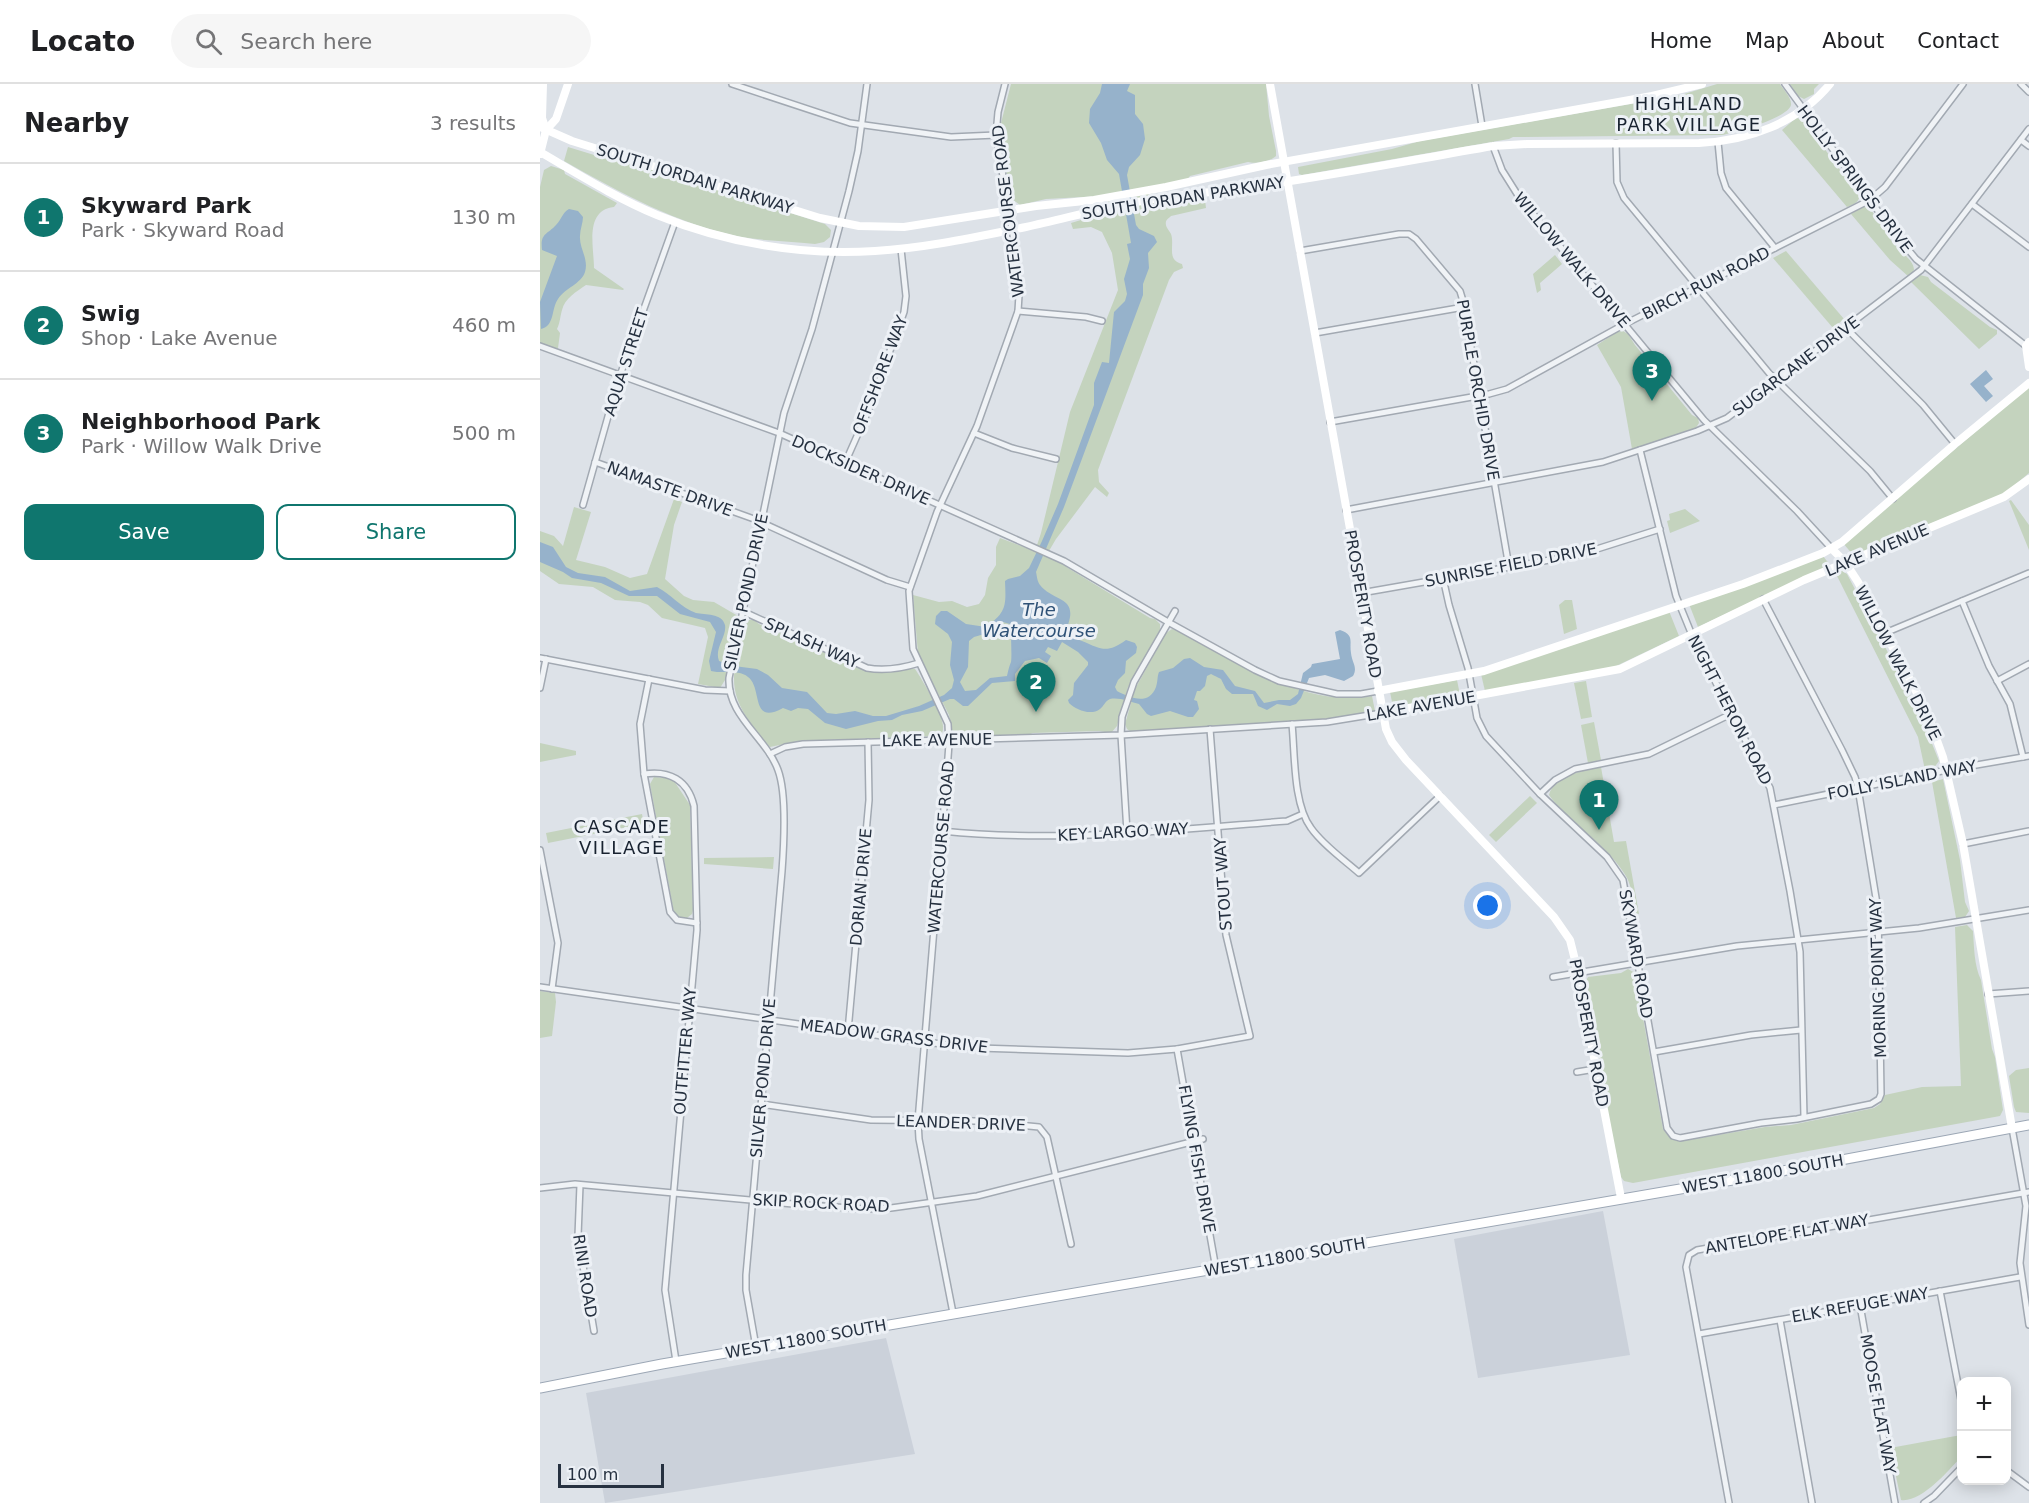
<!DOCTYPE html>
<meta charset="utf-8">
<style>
:root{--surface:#fff;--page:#f6f6f6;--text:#202124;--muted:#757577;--line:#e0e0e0;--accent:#0f766e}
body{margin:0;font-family:"DejaVu Sans",sans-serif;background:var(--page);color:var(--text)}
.controls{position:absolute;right:18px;bottom:18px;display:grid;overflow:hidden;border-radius:12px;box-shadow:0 3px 15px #0003}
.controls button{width:54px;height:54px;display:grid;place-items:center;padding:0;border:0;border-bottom:2px solid var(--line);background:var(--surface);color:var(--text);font:30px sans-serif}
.scale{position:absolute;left:18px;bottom:15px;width:106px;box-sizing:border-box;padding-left:6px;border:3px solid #263140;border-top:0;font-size:16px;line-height:21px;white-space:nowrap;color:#263140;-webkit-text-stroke:4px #edf1f6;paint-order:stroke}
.you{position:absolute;left:948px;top:822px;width:21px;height:21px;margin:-15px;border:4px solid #fff;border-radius:50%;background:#1a73e8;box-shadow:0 0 0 9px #1a73e833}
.badge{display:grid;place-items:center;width:39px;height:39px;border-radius:50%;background:var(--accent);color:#fff;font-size:20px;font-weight:700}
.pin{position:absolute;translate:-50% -50px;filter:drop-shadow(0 2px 3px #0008)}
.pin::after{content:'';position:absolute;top:32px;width:21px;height:18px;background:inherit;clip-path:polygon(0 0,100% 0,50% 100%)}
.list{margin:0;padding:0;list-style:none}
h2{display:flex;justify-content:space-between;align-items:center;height:78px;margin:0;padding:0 24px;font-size:26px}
h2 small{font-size:20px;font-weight:400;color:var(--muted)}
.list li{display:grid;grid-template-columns:39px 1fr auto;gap:18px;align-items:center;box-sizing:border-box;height:108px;padding:0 24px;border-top:2px solid var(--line)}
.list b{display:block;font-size:22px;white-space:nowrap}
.list p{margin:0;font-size:20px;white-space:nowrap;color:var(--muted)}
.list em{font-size:20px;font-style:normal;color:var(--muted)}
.actions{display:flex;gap:12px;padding:18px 24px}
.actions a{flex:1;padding:14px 0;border:2px solid var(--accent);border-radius:12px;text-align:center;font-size:21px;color:var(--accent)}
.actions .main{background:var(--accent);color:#fff}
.icon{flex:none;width:33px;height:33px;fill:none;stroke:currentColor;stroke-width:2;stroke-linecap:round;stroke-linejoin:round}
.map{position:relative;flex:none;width:1489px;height:1419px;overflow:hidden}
header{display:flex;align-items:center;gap:36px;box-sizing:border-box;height:84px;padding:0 30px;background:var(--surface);border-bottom:2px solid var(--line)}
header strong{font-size:28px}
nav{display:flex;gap:33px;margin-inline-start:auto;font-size:21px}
.search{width:420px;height:54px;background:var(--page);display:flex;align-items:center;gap:15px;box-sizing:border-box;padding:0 21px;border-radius:33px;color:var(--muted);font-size:22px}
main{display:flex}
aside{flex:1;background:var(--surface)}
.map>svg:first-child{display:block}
</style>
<header>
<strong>Locato</strong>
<div class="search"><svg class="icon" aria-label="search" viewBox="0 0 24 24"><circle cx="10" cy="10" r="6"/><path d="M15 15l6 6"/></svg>Search here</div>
<nav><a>Home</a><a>Map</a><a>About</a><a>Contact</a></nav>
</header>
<main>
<aside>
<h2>Nearby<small>3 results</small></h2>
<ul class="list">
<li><span class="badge">1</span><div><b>Skyward Park</b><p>Park · Skyward Road</p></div><em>130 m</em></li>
<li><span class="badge">2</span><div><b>Swig</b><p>Shop · Lake Avenue</p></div><em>460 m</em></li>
<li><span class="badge">3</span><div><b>Neighborhood Park</b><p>Park · Willow Walk Drive</p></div><em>500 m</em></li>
</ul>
<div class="actions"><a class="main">Save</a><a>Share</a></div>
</aside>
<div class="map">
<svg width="1489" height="1419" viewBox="0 0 1489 1419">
<rect width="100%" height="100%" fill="#dde2e8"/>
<!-- built -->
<g fill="#cbd1da">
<path d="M1063 1127 1090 1271 938 1294 914 1155Z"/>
<path d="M346 1254 375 1370 65 1419 46 1309Z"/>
</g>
<!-- green -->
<g fill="#c4d3be">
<path d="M471 0H726L729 32 736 67V72C730 78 715 80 708 78L650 92 647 96 612 104 615 120 647 115 651 117 665 116 666 124 631 132C628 135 625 136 626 141 626 143 630 148 631 150 635 161 626 176 642 180L643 184 634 188 629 196 558 386 559 398 569 409 567 413 555 403 516 455 506 472 526 482 528 484 610 534 615 535 620 540V547L588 603 577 642 571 649 559 647 493 649 488 651 420 653 416 652 412 646 409 631 378 570 373 511 399 518 412 517 427 523 439 520 445 511 448 494 456 481V463L460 454 495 467 501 449 530 328 578 206 572 169 562 148 551 143 533 145 531 139 541 136 544 133 565 129 562 112 506 115 480 121 472 115 461 64 460 43Z"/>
<path d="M1177 0H1240C1243 5 1252 14 1251 21 1248 34 1194 49 1182 51L973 53 969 55 762 91 759 90 758 83 852 65 880 57 1141 11Z"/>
<path d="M1250 0H1279L1274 5V10L1264 15 1258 12Z"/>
<path d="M1256 34 1263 35 1266 37 1273 49 1314 105 1319 109C1321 118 1314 120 1307 123L1242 46Z"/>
<path d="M28 63 64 74 108 84 285 140 291 146 290 153 284 158 275 160C250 157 225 157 201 153 137 140 81 109 24 77Z"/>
<path d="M11 82 24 86 25 90 77 119 74 123C44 126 54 164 54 184L84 205 83 206 46 201C36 208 25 214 22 226 20 233 20 239 17 245L20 249 18 264 16 265 0 259V103L4 86Z"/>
<path d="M1327 122C1334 127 1347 152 1355 161 1361 169 1374 176 1374 186L1369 193 1350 176 1311 130 1322 123Z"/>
<path d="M1246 167 1304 235 1293 244 1233 174Z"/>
<path d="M1015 171 1022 180 1000 199 1001 206 997 209 993 190Z"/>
<path d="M1380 191 1388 193 1391 198 1450 243 1457 246V250L1439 265 1371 198Z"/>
<path d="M1083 247 1088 250 1095 261 1152 331 1158 334 1159 339 1155 345 1092 365 1081 303 1057 261 1077 248Z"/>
<path d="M1489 303V389L1464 410 1313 471 1303 459Z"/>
<path d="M134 415 142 418 134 441 125 495 144 512 153 516 174 518 198 532 185 596 180 604 158 600 168 553 165 544 122 534 108 521 100 518 75 516 53 503 19 500 0 487V447L14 452 23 462 34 423 51 428 36 476 65 483 90 494 107 490Z"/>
<path d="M1471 416 1489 441V466L1469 417Z"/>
<path d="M1145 425 1160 437 1130 449 1127 437 1130 436 1129 430Z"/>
<path d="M1283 472 1290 481 1158 543 1149 520Z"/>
<path d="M1299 485 1307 490 1380 630 1399 677 1393 685 1385 686 1378 653 1294 486Z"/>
<path d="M1025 516H1032L1037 545 1024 550 1019 521Z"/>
<path d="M1129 527 1139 552 1074 583 945 607 941 590Z"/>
<path d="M207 536H214L219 540 325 586 340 588 371 584 375 585C382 595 405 634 403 644 403 650 401 649 397 652L259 657 230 663C223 657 218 649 212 641 184 604 195 584 203 542Z"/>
<path d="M632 545C646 548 661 559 674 566 722 592 775 622 832 612L835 627 790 635 591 648 587 645 585 640 595 605 626 549Z"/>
<path d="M917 596 920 611 853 623 850 608Z"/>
<path d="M1046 597 1052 633 1041 635 1034 599Z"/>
<path d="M1054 638 1061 676 1048 679 1041 641Z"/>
<path d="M0 659 36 667V671L0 678Z"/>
<path d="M1061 683 1074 758 1086 757 1099 830 1095 829C1093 816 1092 800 1084 789 1065 759 1029 739 1009 711 1014 692 1044 686 1061 683Z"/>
<path d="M114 693 127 694 134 697 150 721 153 826 152 830 147 834H139L134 829 110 700Z"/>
<path d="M1403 695 1420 776 1425 818 1429 827 1425 833 1416 834 1392 698Z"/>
<path d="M990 712 997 719 956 758 949 751Z"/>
<path d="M102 730 104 740 8 759 6 749Z"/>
<path d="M234 773 233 785 164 780V774Z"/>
<path d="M1427 841 1433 847C1434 862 1434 882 1441 896L1452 965 1455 973 1463 1026 1460 1032 1093 1099 1084 1097 1081 1093 1069 1036 1049 912 1045 898 1048 893 1081 889 1088 885 1095 889 1123 1045 1131 1055 1142 1057 1225 1043 1251 1041 1334 1024 1340 1020 1345 1011 1382 1003 1421 1002 1415 843Z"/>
<path d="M0 907 15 909 16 918 12 952 0 954Z"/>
<path d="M1489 984V1029L1476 1028 1474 1023 1469 992 1476 986Z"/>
<path d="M1421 1351V1373C1409 1386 1381 1419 1361 1416L1350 1364Z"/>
</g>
<!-- water -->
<g fill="#96b2cb" fill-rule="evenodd">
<path d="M562 0H590L587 7 595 11V30L603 40 605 55 600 71 589 83 587 91 596 141 599 145 614 152 617 158 608 169 609 184 603 200V211L524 423 496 488C497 492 497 497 500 501 514 519 542 511 525 548 530 553 535 554 542 557 561 565 567 570 586 556L595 559 597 563 596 569 586 577 585 589 578 596 575 603 577 607C590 614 609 622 616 603 618 597 617 593 619 588L633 584 644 575 650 574 664 583 683 586 695 602 715 607 724 619 739 616H750L758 610 763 589 771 583 772 580 800 575 795 548 800 546C815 551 809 558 811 569 812 579 818 583 813 592L804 597 785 591 769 594 761 614 756 620 750 622 737 620 727 626 718 622 713 610H692L686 605 681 595 671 590 667 592 665 602 660 607H657L654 616 657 617 659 625 653 633H648L630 627 611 632 607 630 599 620C591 618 579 613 570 615 565 617 564 622 560 625 551 632 536 626 529 619L528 616 533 611 534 599 548 581V578L538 568 522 558 517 567 508 563 505 568 511 572 507 579 499 574 485 577 475 590V597L452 599 428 622H423L414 615H410L382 627 362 631 352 636 338 637 306 645 285 639 268 625 258 624 251 627 243 624C210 642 223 604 208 593 198 585 182 590 171 587L169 577 176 548 170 538 140 530 117 512H89L61 499 32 494 23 488 0 478V458L13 463 26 483 38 489 65 493 90 507 117 503C131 510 140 523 156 529 165 531 182 529 185 541 187 553 174 564 179 577L194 582 217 585 228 591 242 604 267 608 287 629 296 630 315 627 333 632H346L379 622 404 611 412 604 414 596 410 581 412 558 408 550 395 540 396 532 401 527H407L426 540 446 543C467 528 466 521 465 497L468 495 480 492 489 484 502 457 518 420 554 321V299L562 278 569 279 574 228 585 217 587 210 584 195 590 175 587 160 591 159 579 90 567 76 561 59 549 39 550 25 560 9ZM463 538 470 540C471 543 472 574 471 578 469 583 468 587 467 592L450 594 436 606 425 607 420 598 428 583 429 557 434 553 451 548Z"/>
<path d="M29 125 38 127 43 133C43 139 40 145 40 152 39 164 49 175 45 188 41 200 25 204 18 215 11 225 15 242 1 245L0 218 17 172 2 166C0 149 7 151 16 141 22 135 22 129 29 125Z"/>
<path d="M1446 286 1453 295 1444 302 1453 312 1446 318 1430 300Z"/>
</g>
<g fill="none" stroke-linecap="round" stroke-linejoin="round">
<defs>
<g id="street">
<path d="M192 0 310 39 411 53 456 51"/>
<path d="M935 0 942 42"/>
<path d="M1245 0 1352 146 1376 175 1486 262"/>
<path d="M1481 0 1489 8"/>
<path d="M1481 56 1489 62"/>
<path d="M1178 58 1181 89 1186 104 1235 164"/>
<path d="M1076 59 1077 98 1084 114 1229 289 1330 387 1353 415"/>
<path d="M953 62 962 86 979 113 1164 336 1257 427 1292 465"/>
<path d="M1432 120 1489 163"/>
<path d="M760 167 859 150H869L876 155 920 207 923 217 969 483"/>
<path d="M478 227 546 233 562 237"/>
<path d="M1306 244 1383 321 1415 360"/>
<path d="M775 249 924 223"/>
<path d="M0 262 239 349 524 477 628 538 715 586 739 597 797 610H821L838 607"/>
<path d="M790 338 949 310 967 305 1085 240 1330 116 1345 103 1423 0"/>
<path d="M434 349 472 364 516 375"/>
<path d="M1100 366 1136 512 1154 556 1230 704 1250 807 1260 868 1264 1033"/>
<path d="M55 378 214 435 347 496 370 503"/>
<path d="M305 379 329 325 364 228 366 212 361 165"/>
<path d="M43 421 78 297 135 138"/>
<path d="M806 426 1063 378 1157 347 1187 334 1381 186 1489 45"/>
<path d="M903 494 909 521 928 584 937 634 946 652 1000 710 1067 773 1083 796 1127 1044 1133 1052 1140 1054 1221 1039 1257 1035 1331 1020 1339 1015 1341 1010 1338 826 1318 704 1315 693 1302 666 1223 515"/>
<path d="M821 509 1038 471 1120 445"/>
<path d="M1422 517 1449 582 1470 620 1483 673"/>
<path d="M202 527 327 584C343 587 363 584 379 579"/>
<path d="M1345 549 1489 489"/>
<path d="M0 574 165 606 190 607"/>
<path d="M109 595 100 640 104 690 130 828 137 836 157 839"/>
<path d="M1457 597 1489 580"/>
<path d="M0 604 6 575"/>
<path d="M752 640C755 670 753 720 771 744 783 761 803 775 819 789L900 712"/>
<path d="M230 670 245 663 263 660 581 651 787 638 842 629"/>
<path d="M104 690C129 686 148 696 154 722L157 846 125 1206 136 1277"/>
<path d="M1000 710 1015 696 1035 685 1109 670 1193 629"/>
<path d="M1234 721 1407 686 1489 672"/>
<path d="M402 747C516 759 632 746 747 737L763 730"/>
<path d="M587 748 581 651 582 633 594 598 635 527"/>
<path d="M1423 760 1489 747"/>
<path d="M0 766 18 859 12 905"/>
<path d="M1013 893 1197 862 1379 844 1489 826"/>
<path d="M0 903 384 958 439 964 588 969 637 965 710 952 686 851 670 645"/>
<path d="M1448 910 1489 907"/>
<path d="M308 947 329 716 328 658"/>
<path d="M637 965 676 1185"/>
<path d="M1114 968 1211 951 1261 946"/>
<path d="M1037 988 1055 985"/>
<path d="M221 1020 331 1036 436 1037 499 1043 507 1053 531 1160"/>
<path d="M1472 1044 1486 1122 1480 1179 1489 1241"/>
<path d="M40 1101 38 1152 54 1247"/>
<path d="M0 1104 35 1100 253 1120 324 1125 351 1124 437 1112 663 1055"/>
<path d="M1400 1207 1422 1321"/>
<path d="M1320 1221 1355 1419"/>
<path d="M413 1229 379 1055 378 1037 406 700 409 660 408 640 373 565 369 507 397 428 437 342 478 227 479 211 474 157 456 51 458 28 465 0"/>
<path d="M1240 1236 1272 1419"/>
<path d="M1159 1250 1480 1193"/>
<path d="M216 1263 206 1206V1191L242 787C244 760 247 710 238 686 226 653 187 632 189 594L244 329 272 245 309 107 318 67 327 0"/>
<path d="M1466 1386 1489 1403"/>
<path d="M1189 1419 1146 1183 1149 1171 1157 1166 1489 1108"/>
<path d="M1384 1419 1394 1412 1422 1383"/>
</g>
<path id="primary" d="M0 1304 122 1280 1210 1093 1489 1041"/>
</defs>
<!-- street casing -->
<use href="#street" stroke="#a2a9b2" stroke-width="8"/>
<!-- primary casing -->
<use href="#primary" stroke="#9ca7b5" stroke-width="11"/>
<!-- street -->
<use href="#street" stroke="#f0f3f6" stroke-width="5"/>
<!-- secondary -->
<g stroke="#fff" stroke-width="8">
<path d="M3 0 2 34 6 46"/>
<path d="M730 0 846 645 852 658 866 676 1014 833 1030 856 1036 880 1081 1114"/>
<path d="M0 43 32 57 280 134 319 142 364 143 496 122 554 116 626 103 726 81 1112 12 1162 0"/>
<path d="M0 68C38 90 76 114 117 131 185 159 262 172 335 167 386 164 436 153 486 143 523 135 559 125 597 118 639 110 682 108 724 101 801 90 877 75 953 62L987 60 1159 59C1208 57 1258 39 1290 0"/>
<path d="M0 70 6 46 16 35 28 0"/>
<path d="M1489 258 1486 262 1489 283"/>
<path d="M1292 465 1305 478 1318 498 1386 626 1403 673 1423 760 1472 1044"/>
<path d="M838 607 944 587 1203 500 1283 469 1302 458 1415 360 1489 299"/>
<path d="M842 629 1080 585 1264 496 1464 413 1489 395"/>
</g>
<!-- primary -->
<use href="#primary" stroke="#fff" stroke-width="9"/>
</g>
<g text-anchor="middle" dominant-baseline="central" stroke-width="6" stroke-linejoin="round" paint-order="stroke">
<!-- street labels -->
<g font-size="16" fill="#263140" stroke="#edf1f6">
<text transform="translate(155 95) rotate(17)">SOUTH JORDAN PARKWAY</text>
<text transform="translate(1315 95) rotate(53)">HOLLY SPRINGS DRIVE</text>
<text transform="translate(643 114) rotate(-9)">SOUTH JORDAN PARKWAY</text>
<text transform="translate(468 127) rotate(-97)">WATERCOURSE ROAD</text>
<text transform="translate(1032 176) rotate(50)">WILLOW WALK DRIVE</text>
<text transform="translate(1166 199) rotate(-27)">BIRCH RUN ROAD</text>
<text transform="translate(86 278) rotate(-72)">AQUA STREET</text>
<text transform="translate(1256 282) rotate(-37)">SUGARCANE DRIVE</text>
<text transform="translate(340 291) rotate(-69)">OFFSHORE WAY</text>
<text transform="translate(938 306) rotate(80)">PURPLE ORCHID DRIVE</text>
<text transform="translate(321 386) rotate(24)">DOCKSIDER DRIVE</text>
<text transform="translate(130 405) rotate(20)">NAMASTE DRIVE</text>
<text transform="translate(1337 466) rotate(-23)">LAKE AVENUE</text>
<text transform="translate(971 481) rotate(-11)">SUNRISE FIELD DRIVE</text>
<text transform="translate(206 508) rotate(-78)">SILVER POND DRIVE</text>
<text transform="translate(823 520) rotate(80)">PROSPERITY ROAD</text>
<text transform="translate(272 559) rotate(24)">SPLASH WAY</text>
<text transform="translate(1358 579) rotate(63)">WILLOW WALK DRIVE</text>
<text transform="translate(881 622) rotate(-10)">LAKE AVENUE</text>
<text transform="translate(1190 626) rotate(63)">NIGHT HERON ROAD</text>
<text transform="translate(397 656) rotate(-1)">LAKE AVENUE</text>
<text transform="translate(1362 696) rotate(-11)">FOLLY ISLAND WAY</text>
<text transform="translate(583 748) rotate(-3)">KEY LARGO WAY</text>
<text transform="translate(401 763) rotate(-85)">WATERCOURSE ROAD</text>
<text transform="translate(683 800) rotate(-94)">STOUT WAY</text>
<text transform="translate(321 803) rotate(-85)">DORIAN DRIVE</text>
<text transform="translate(1096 870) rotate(80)">SKYWARD ROAD</text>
<text transform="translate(1338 894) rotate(-92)">MORING POINT WAY</text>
<text transform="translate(1049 949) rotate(79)">PROSPERITY ROAD</text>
<text transform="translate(354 952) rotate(7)">MEADOW GRASS DRIVE</text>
<text transform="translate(145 967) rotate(-85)">OUTFITTER WAY</text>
<text transform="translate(223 994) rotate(-85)">SILVER POND DRIVE</text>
<text transform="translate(421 1039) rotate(2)">LEANDER DRIVE</text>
<text transform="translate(657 1075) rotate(80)">FLYING FISH DRIVE</text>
<text transform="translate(1223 1090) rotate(-10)">WEST 11800 SOUTH</text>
<text transform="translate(281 1119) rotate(3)">SKIP ROCK ROAD</text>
<text transform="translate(1247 1150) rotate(-10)">ANTELOPE FLAT WAY</text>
<text transform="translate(745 1173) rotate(-10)">WEST 11800 SOUTH</text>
<text transform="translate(45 1192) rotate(81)">RINI ROAD</text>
<text transform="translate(1320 1221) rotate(-10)">ELK REFUGE WAY</text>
<text transform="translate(266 1255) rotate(-10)">WEST 11800 SOUTH</text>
<text transform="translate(1338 1320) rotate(80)">MOOSE FLAT WAY</text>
</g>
<!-- neighbourhood labels -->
<g font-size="18" letter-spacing="1.5" fill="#182230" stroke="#edf1f6">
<text x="1149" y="19">HIGHLAND<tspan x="1149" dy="21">PARK VILLAGE</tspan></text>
<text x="82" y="742">CASCADE<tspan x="82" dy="21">VILLAGE</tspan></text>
</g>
<!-- water labels -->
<g font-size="18" font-style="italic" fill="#2e5176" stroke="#edf1f6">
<text x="499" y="525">The<tspan x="499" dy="21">Watercourse</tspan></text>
</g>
</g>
</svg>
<div class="controls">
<button>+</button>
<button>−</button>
</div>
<div class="scale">100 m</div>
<div class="you"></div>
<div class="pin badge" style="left:1059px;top:746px">1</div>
<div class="pin badge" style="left:496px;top:628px">2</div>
<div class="pin badge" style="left:1112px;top:317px">3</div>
</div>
</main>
